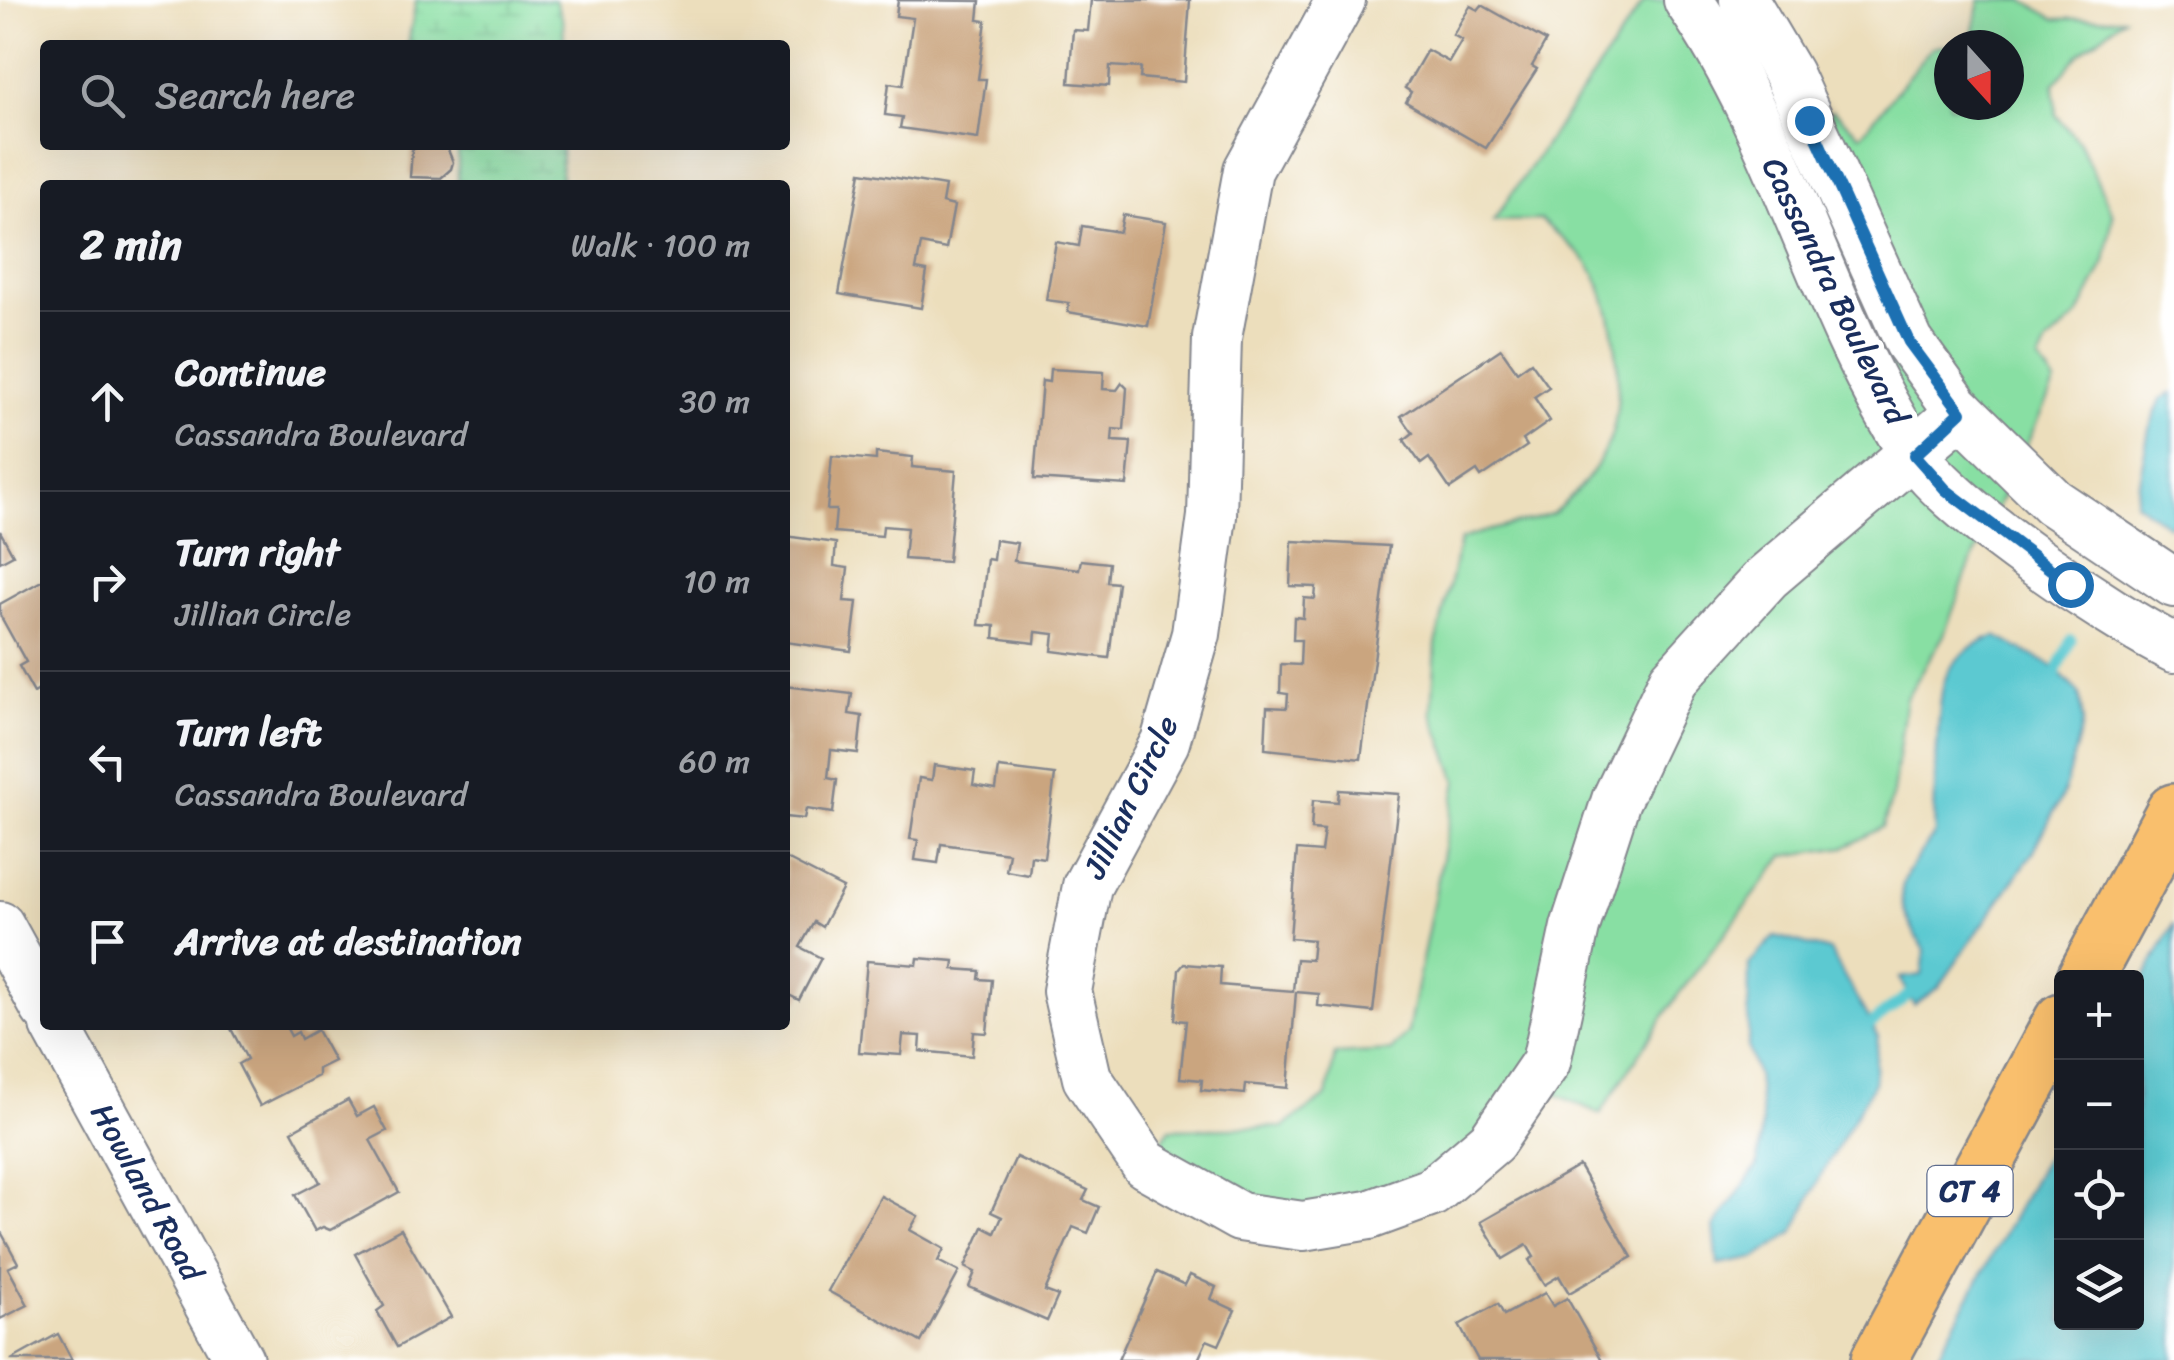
<!DOCTYPE html>
<meta charset="utf-8">
<style>
:root{--surface:#171b24;--page:#242831;--text:#f1f3f6;--muted:#9ea1a6;--line:#363941}
body{margin:0;font-family:Sriracha,sans-serif;background:var(--page);color:var(--text)}
.controls{position:absolute;right:30px;bottom:30px;display:grid;overflow:hidden;border-radius:10px;box-shadow:0 10px 40px #0002}
.controls button{width:90px;height:90px;display:grid;place-items:center;padding:0;border:0;border-bottom:2px solid var(--line);background:var(--surface);color:var(--text);font:50px sans-serif}
.compass{position:absolute;left:1934px;top:30px;width:90px;height:90px;border-radius:50%;background:var(--surface);box-shadow:0 10px 40px #0002;rotate:159deg}
.stop{position:absolute;width:30px;height:30px;margin:-22px;border:8px solid #1f6fb2;border-radius:50%;background:#fff}
.stop.end{background:#1f6fb2;border-color:#fff;box-shadow:0 2px 10px #0008}
.list{margin:0;padding:0;list-style:none}
h2{display:flex;justify-content:space-between;align-items:center;height:130px;margin:0;padding:0 40px;font-size:42px}
h2 small{font-size:32px;font-weight:400;color:var(--muted)}
.list li{display:grid;grid-template-columns:65px 1fr auto;gap:30px;align-items:center;box-sizing:border-box;height:180px;padding:0 40px;border-top:2px solid var(--line)}
.list b{display:block;font-size:38px;white-space:nowrap}
.list p{margin:0;font-size:32px;white-space:nowrap;color:var(--muted)}
.list em{font-size:32px;font-style:normal;color:var(--muted)}
.icon{flex:none;width:55px;height:55px;fill:none;stroke:currentColor;stroke-width:2;stroke-linecap:round;stroke-linejoin:round}
.map{position:relative;flex:none;width:2174px;height:1360px;overflow:hidden}
.search{position:absolute;background:var(--surface);box-shadow:0 10px 40px #0002;left:40px;top:40px;width:750px;height:110px;display:flex;align-items:center;gap:25px;box-sizing:border-box;padding:0 35px;border-radius:10px;color:var(--muted);font-size:38px}
.panel{position:absolute;background:var(--surface);box-shadow:0 10px 40px #0002;left:40px;top:180px;width:750px;height:850px;border-radius:10px}
.map>svg:first-child{display:block}
</style>
<div class="map">
<svg width="2174" height="1360" viewBox="0 0 2174 1360">
<defs>
<pattern id="wetland-marsh" width="20" height="14" patternUnits="userSpaceOnUse" patternTransform="scale(2.5)"><rect width="20" height="14" fill="#88dfa3"/><path d="M1 5h8M5 5V1M11 12h8M15 12V8" fill="none" stroke="#75c08f"/></pattern>
</defs>
<rect width="100%" height="100%" fill="#fff"/>
<filter id="ink" filterUnits="userSpaceOnUse"><feTurbulence type="fractalNoise" baseFrequency=".01" numOctaves="2"/><feDisplacementMap in="SourceGraphic" scale="20" xChannelSelector="R" yChannelSelector="G"/><feConvolveMatrix kernelMatrix="1 2 1 2 8 2 1 2 1" color-interpolation-filters="sRGB"/></filter>
<filter id="wash" filterUnits="userSpaceOnUse"><feTurbulence type="fractalNoise" baseFrequency=".0048" numOctaves="4" result="noise"/><feDisplacementMap in="SourceGraphic" scale="40" xChannelSelector="R" yChannelSelector="G"/><feGaussianBlur stdDeviation="2.25" result="paint"/><feColorMatrix in="noise" values="0 0 0 0 0 0 0 0 0 0 0 0 0 0 0 0 0 1.4 0 .05"/><feComposite in="paint" operator="in"/></filter>
<g filter="url(#wash)">
<rect width="100%" height="100%" fill="#ecdebc"/>
<!-- grass -->
<path fill="#88dfa3" stroke="#528780" stroke-width="2.5" d="M1645 0H1688L1764 140 1833 111 1861 135 1932 47 1949 46V105H2009V45H1971L1980 0H2023L2055 19 2124 18 2080 53 2054 84 2056 115 2079 142 2113 215 2105 262 2078 316 2047 344 2039 361 2055 383 1967 572 1944 635 1906 698 1893 794 1883 827 1845 847 1784 856 1678 995 1600 1114 1532 1083 1492 1141 1303 1226 1145 1164 1170 1129 1283 1127 1327 1096 1335 1054 1391 1051 1408 1032 1457 781 1432 712 1436 644 1460 540C1484 528 1542 521 1554 512 1577 494 1599 466 1610 439 1627 396 1616 298 1587 262 1574 246 1556 234 1541 220L1493 221Z"/>
<!-- wetland -->
<g fill="url(#wetland-marsh)" stroke="#528780" stroke-width="2.5">
<path d="M416 0H555L563 22 564 45H408Z"/>
<rect x="458" y="145" width="103" height="40"/>
</g>
<!-- water -->
<g fill="#5cc9d1" stroke="#3c7c98" stroke-width="2.5">
<path d="M2173 393 2174 520 2168 526 2135 502 2149 429 2161 399Z"/>
<path d="M1996 636 2052 666 2079 693 2083 722 2063 794 2032 854 1939 987 1914 1005 1900 978 1922 975 1925 950C1889 893 1896 885 1935 834 1933 814 1938 694 1945 679 1955 655 1973 645 1996 636Z"/>
<path d="M2174 923V1360H1935L2061 1129 2062 1322H2136L2137 992Z"/>
<path d="M1775 936 1830 951 1878 1036 1874 1083 1821 1175 1794 1232 1756 1258 1718 1265 1714 1227 1757 1166 1762 1123 1757 1075 1748 1048 1749 964Z"/>
</g>
<g fill="none" stroke-linecap="round" stroke-linejoin="round">
<!-- stream -->
<g stroke="#5cc9d1" stroke-width="11">
<path d="M2052 682 2071 640"/>
<path d="M1861 1031 1918 988"/>
</g>
</g>
<g id="blocks">
<!-- building -->
<g fill="#caa57f">
<path d="M898 0 980 1 978 20 986 21 978 79H986L978 139 900 128 902 117 885 115 889 83 903 85 913 18 896 16Z"/>
<path d="M1091 0H1190L1184 82 1140 78 1141 68 1110 66 1109 86 1069 83 1073 30 1088 31Z"/>
<path d="M1482 5 1546 41 1532 66 1537 69 1486 148 1406 102 1411 92 1405 88 1427 50 1449 62 1462 40 1453 35 1470 6 1478 10Z"/>
<path d="M421 145H446L453 162 451 169 441 178 410 177 412 150Z"/>
<path d="M861 172 945 186 942 203 954 206 946 249 921 244 916 269 927 271 921 308 839 294Z"/>
<path d="M1123 215 1166 222 1148 326 1068 312 1069 303 1046 300 1056 242 1079 246 1082 226 1120 232Z"/>
<path d="M1501 349 1517 372 1531 362 1549 387 1534 397 1550 421 1523 440 1527 446 1481 477 1477 471 1450 489 1429 458 1421 464 1404 440 1413 433 1401 416Z"/>
<path d="M1050 369 1104 372 1103 389 1117 390 1122 383 1127 388 1124 430 1113 429 1112 441 1131 442 1127 485 1034 479 1042 381 1049 382Z"/>
<path d="M876 453 913 457 912 467 956 471 948 562 904 559 907 528 883 526 882 536 834 532 836 510H827L832 456 876 460Z"/>
<path d="M0 531 13 555 0 562Z"/>
<path d="M785 536 836 543 834 566 848 568 844 601 857 602 851 651 785 642Z"/>
<path d="M995 540 1017 543 1014 561 1079 569 1081 560 1109 563 1107 582 1118 583 1109 658 1052 651 1054 634 1036 632 1035 643 994 638 995 626 979 625 987 559 993 560Z"/>
<path d="M1292 541 1389 546 1361 759 1265 749 1267 707 1287 708 1288 694 1280 693 1281 664 1300 665 1301 640H1293L1294 617 1303 618 1304 598 1315 599 1316 587 1290 586Z"/>
<path d="M45 579V686L34 693 19 666 26 662 0 615V604Z"/>
<path d="M785 686 852 694 849 714 862 716 858 753 831 750 828 778 837 780 833 813 806 809 804 819 785 817Z"/>
<path d="M934 765 975 771 973 785 996 789 999 768 1055 775 1044 858 1031 856 1029 875 1006 871 1009 853 941 844 938 863 915 860 918 840 910 839 919 778 932 780Z"/>
<path d="M1339 790 1399 794 1373 1012 1318 1006 1319 994 1296 992 1288 1088 1246 1084 1245 1094 1201 1090 1202 1080 1180 1078 1186 1021 1175 1020 1179 970 1184 964 1221 967 1220 985 1293 991 1296 959 1311 960 1313 940 1290 938 1297 850 1321 852 1324 830 1311 829 1313 800 1338 802Z"/>
<path d="M785 858 843 888 822 927 814 922 800 947 821 958 799 1000 785 993Z"/>
<path d="M918 958 954 961 953 969 980 971 979 979 992 980 987 1033 974 1032 972 1056 920 1051 921 1036 903 1035 901 1055 859 1052 867 961 917 965Z"/>
<path d="M229 1025H285L291 1036 298 1032 301 1039 317 1030 334 1061 318 1069V1076L260 1106 238 1064 247 1059Z"/>
<path d="M348 1100 357 1116 374 1107 387 1131 370 1140 399 1192 330 1230 323 1227 315 1231 295 1195 320 1182 292 1131Z"/>
<path d="M1016 1157 1088 1190 1083 1200 1099 1207 1088 1233 1073 1227 1045 1291 1058 1296 1047 1321 969 1287 975 1272 965 1267 983 1227 995 1233 1002 1217 991 1212Z"/>
<path d="M1579 1166 1632 1257 1569 1293 1559 1276 1544 1285 1529 1260 1534 1257 1527 1245 1503 1259 1481 1222Z"/>
<path d="M881 1196 918 1216 910 1230 944 1249 938 1261 959 1272 921 1342 828 1291Z"/>
<path d="M401 1229 451 1317 397 1347 377 1311 384 1306 355 1254Z"/>
<path d="M0 1230 18 1263 8 1268 28 1305 0 1319Z"/>
<path d="M1157 1272 1185 1285 1190 1275 1216 1287 1211 1299 1235 1310 1219 1345 1207 1340 1198 1360H1118Z"/>
<path d="M1545 1293 1553 1306 1567 1298 1602 1360H1478L1459 1325 1498 1304 1504 1315Z"/>
<path d="M58 1334 72 1360H11Z"/>
</g>
</g>
</g>
<g filter="url(#ink)">
<use href="#blocks" fill-opacity="0" stroke="#84868d" stroke-width="2.5"/>
<g fill="none" stroke-linecap="round" stroke-linejoin="round">
<defs>
<g id="minor">
<path d="M1341 0 1248 170 1217 338 1212 516 1196 634 1165 742 1087 886 1067 991 1087 1078 1145 1164 1240 1217 1303 1226 1369 1215 1432 1192 1492 1141 1546 1062 1575 927 1616 800 1673 680 1767 577 1961 412"/>
<path d="M1688 0C1785 139 1821 312 1914 454 1951 510 2111 617 2174 648"/>
<path d="M1744 0 1788 74 1909 342 1956 407 2053 502 2174 583"/>
<path d="M0 926 45 1008"/>
<path d="M55 1025 239 1360"/>
</g>
<g id="major">
<path d="M2085 978 2174 812"/>
<path d="M1879 1360 2062 1021"/>
</g>
</defs>
<!-- minor casing -->
<use href="#minor" stroke="#84868d" stroke-width="52"/>
<!-- major casing -->
<use href="#major" stroke="#84868d" stroke-width="60"/>
<!-- minor -->
<use href="#minor" stroke="#fff" stroke-width="48"/>
<!-- major -->
<use href="#major" stroke="#f9bf6d" stroke-width="55"/>
</g>
</g>
<g fill="none" stroke-linecap="round" stroke-linejoin="round" filter="url(#ink)">
<!-- route -->
<path stroke="#1f6fb2" stroke-width="12" d="M1809 120 1909 342 1961 412 1915 455 1946 490 2070 584"/>
</g>
<g text-anchor="middle" dominant-baseline="central" stroke-width="10" stroke-linejoin="round" paint-order="stroke">
<!-- shield labels -->
<rect fill="#fff" stroke="#5f6d8e" stroke-width="2.5" x="1927.5" y="1166" width="85" height="50" rx="8"/>
<g font-size="30" font-weight="bold" fill="#1b2f5e">
<text x="1970" y="1191">CT 4</text>
</g>
<!-- street labels -->
<g font-size="32" fill="#1b2f5e" stroke="#fff">
<text transform="translate(1835 291) rotate(64)">Cassandra Boulevard</text>
<text transform="translate(1131 797) rotate(-64)">Jillian Circle</text>
<text transform="translate(147 1192) rotate(61)">Howland Road</text>
</g>
</g>
</svg>
<div class="controls">
<button>+</button>
<button>−</button>
<button><svg class="icon" aria-label="locate" viewBox="0 0 24 24"><circle cx="12" cy="12" r="6"/><path d="M12 2v4M12 18v4M2 12h4M18 12h4"/></svg></button>
<button><svg class="icon" aria-label="layers" viewBox="0 0 24 24"><path d="M12 4l9 5-9 5-9-5zM3 14l9 5 9-5"/></svg></button>
</div>
<svg class="compass" viewBox="-18 -18 36 36"><path d="M0-13l5 13h-10z" fill="#e53935"/><path d="M0 13l5-13h-10z" fill="#9ea1a6"/></svg>
<div class="stop" style="left:2070px;top:584px"></div>
<div class="stop end" style="left:1809px;top:120px"></div>
<div class="search"><svg class="icon" aria-label="search" viewBox="0 0 24 24"><circle cx="10" cy="10" r="6"/><path d="M15 15l6 6"/></svg>Search here</div>
<section class="panel">
<h2>2 min<small>Walk · 100 m</small></h2>
<ul class="list">
<li><svg class="icon" aria-label="ahead" viewBox="0 0 24 24"><path d="M12 20V5M6 11l6-6 6 6"/></svg><div><b>Continue</b><p>Cassandra Boulevard</p></div><em>30 m</em></li>
<li><svg class="icon" aria-label="right" viewBox="0 0 24 24"><path d="M7 20v-9h11M14 6l5 5-5 5"/></svg><div><b>Turn right</b><p>Jillian Circle</p></div><em>10 m</em></li>
<li><svg class="icon" aria-label="left" viewBox="0 0 24 24"><path d="M17 20v-9H6M10 6l-5 5 5 5"/></svg><div><b>Turn left</b><p>Cassandra Boulevard</p></div><em>60 m</em></li>
<li><svg class="icon" aria-label="arrive" viewBox="0 0 24 24"><path d="M6 21V4h12l-3 4 3 4H6"/></svg><div><b>Arrive at destination</b></div></li>
</ul>
</section>
</div>
